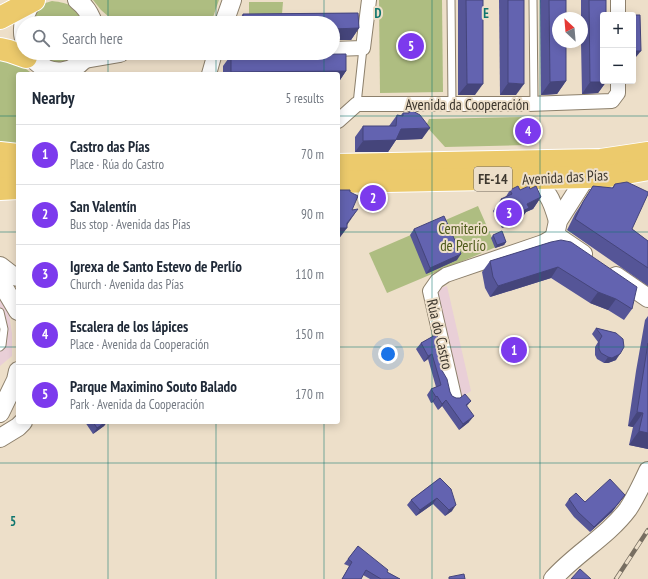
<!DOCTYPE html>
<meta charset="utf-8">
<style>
:root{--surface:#fff;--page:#f2f2f3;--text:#1f2937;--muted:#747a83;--line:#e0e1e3;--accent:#7c3aed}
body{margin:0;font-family:"PT Sans Narrow",sans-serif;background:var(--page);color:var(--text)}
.controls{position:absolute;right:12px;top:12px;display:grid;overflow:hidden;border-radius:4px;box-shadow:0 2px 10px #0003}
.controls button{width:36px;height:36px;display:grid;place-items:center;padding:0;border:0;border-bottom:1px solid var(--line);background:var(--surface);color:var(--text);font:20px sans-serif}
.compass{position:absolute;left:552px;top:12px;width:36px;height:36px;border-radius:50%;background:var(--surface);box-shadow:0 2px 10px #0003;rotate:334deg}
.you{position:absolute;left:388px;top:354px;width:14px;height:14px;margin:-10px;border:3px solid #fff;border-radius:50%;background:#1a73e8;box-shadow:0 0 0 6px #1a73e833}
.badge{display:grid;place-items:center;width:26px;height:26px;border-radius:50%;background:var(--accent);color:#fff;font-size:13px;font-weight:700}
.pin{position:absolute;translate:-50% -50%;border:2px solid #fff;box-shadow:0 1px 4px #0006}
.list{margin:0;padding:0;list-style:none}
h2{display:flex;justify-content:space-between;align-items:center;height:52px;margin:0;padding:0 16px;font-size:17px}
h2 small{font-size:13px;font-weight:400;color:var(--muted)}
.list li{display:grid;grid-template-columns:26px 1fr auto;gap:12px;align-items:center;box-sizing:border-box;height:60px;padding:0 16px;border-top:1px solid var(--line)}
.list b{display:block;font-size:15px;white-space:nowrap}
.list p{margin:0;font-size:13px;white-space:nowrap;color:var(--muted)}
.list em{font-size:13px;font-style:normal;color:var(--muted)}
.icon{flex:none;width:22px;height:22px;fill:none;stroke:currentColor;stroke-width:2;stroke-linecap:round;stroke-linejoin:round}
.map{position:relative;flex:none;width:648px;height:579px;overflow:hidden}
.search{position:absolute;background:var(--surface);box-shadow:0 2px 10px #0003;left:16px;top:16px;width:324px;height:44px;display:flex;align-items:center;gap:10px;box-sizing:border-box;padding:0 14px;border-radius:22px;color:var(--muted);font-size:15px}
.panel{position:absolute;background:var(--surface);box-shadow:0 2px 10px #0003;left:16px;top:72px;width:324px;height:352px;border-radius:4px}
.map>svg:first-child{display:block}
</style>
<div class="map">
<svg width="648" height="579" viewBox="0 0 648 579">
<rect width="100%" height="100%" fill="#eddfc9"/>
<!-- industrial -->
<g fill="#e9cfd7">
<path d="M447 286 471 391 461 398 436 289Z"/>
<path d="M0 291 7 299 12 334V356L0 366Z"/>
</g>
<!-- green -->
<g fill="#aebd81">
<path d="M93 0H219L211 23H116L101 10Z"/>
<path d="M379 0H442L443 92 380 93Z"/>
<path d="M52 1C70 3 77 7 85 23H27L42 4Z"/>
<path d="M249 2H283L282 14H249Z"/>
<path d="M34 53H77C62 67 49 63 34 53Z"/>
<path d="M0 56 11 58 30 72 31 74H18V149L0 147Z"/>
<path d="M524 117 525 145 445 147 426 126 429 119Z"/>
<path d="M478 206 496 247 387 293 369 253Z"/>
</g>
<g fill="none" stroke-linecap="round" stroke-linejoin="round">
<defs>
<g id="service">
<path d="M451 0 452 104"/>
<path d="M533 0 534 104"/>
<path d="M357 104 363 48"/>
<path d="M0 312 4 329 2 345 0 347"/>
</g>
<g id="minor">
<path d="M618 0V15"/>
<path d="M333 49 363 48 369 0"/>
<path d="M209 74 215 53"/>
<path d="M338 121 357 104H528L612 101 618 93V81"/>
<path d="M454 396 430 291 437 281 446 275 543 242 555 235"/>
</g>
<g id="tertiary">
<path d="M77 0C85 6 90 13 93 23"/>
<path d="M33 1C0 46 56 101 89 53"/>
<path d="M224 23 232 0"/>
<path d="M85 59 120 53"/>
<path d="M528 179C549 192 551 197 558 221"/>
<path d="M583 254 555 235 558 221 586 177"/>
<path d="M0 266 13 276 18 277"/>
<path d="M616 276 648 298"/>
<path d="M0 281 18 311"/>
<path d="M0 413 16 380 18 371"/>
<path d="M0 438 18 427 23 422"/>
<path d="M553 579C575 554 608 536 628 509 636 497 642 484 648 471"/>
</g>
<g id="trunk">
<path d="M0 18 34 0"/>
<path d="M0 49 9 51 26 57"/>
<path d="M0 153 18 155"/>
<path d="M338 165 601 160 648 153"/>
<path d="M0 173 18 172"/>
<path d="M338 182 586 177 609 176 648 169"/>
<path d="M0 189 18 188"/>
</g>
</defs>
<!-- service casing -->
<use href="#service" stroke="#8d806c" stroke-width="9"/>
<!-- minor casing -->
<use href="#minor" stroke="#8d806c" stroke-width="16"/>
<!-- tertiary casing -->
<use href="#tertiary" stroke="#8d806c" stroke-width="20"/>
<!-- trunk casing -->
<use href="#trunk" stroke="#fff" stroke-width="24"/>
<!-- service -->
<use href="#service" stroke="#fff" stroke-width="7"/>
<!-- minor -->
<use href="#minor" stroke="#fff" stroke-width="14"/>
<!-- tertiary -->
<use href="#tertiary" stroke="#fff" stroke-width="18"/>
<!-- trunk -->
<use href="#trunk" stroke="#ecca6c" stroke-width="22"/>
<defs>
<path id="rail" d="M616 579 648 530"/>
</defs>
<!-- rail casing -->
<use href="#rail" stroke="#776e61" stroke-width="4.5"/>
<!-- rail -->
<use href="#rail" stroke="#eddfc9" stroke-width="3" stroke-dasharray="9" stroke-linecap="butt"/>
</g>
<!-- wall -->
<g fill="#555597">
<path d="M458 0H483L475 95H458Z"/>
<path d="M499 0H524L516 95H500Z"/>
<path d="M540 0H566V81L557 94 541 95Z"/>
<path d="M581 0H606V82L598 93 582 94 581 42H582V18H581Z"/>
<path d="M358 13 359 28 351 40H333V23H237L243 14Z"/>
<path d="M231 55 346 71 338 83V74H223V66Z"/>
<path d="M411 110 422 139 396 140 388 152H355V137L363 126H389L397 115H401L403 113H408Z"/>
<path d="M615 184 632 229 648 241V286L567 230 575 214 593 186 612 188Z"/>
<path d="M530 189 541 197 533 209 526 212 521 219 502 228 493 211 501 199 505 198 510 190H520Z"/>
<path d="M414 229 457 260 426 274 410 235Z"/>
<path d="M493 235 506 242 504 245 495 248 491 238Z"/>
<path d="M551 242 632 309 624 320 608 310 590 303 551 278 490 297 485 288 482 272 490 261Z"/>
<path d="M648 316V449L629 445 633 427 628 426 636 371 645 320Z"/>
<path d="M596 328 616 333V360L608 363H604L597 359 595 355V347L598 342 592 334Z"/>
<path d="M437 334 444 365 441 368 450 392 452 396 456 398 471 401 467 406 469 422 459 430 442 406 438 410 433 402 431 403 427 395 431 389 436 387 428 359 424 362 416 349 421 343Z"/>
<path d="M85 422H107L104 426 93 434Z"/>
<path d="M440 478 452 511 445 516 433 504 416 516 407 505 411 500Z"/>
<path d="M625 495 612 512 590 532 574 517 565 505 569 499 585 502Z"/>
<path d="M358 546 387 572 400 579H370L363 575 361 579H342L349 566 344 564Z"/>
</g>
<!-- shaded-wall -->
<g fill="#45457b">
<path d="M359 28 351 40H333V29Z"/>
<path d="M633 51H641L636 57H633Z"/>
<path d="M346 71 338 83V74H229L231 72Z"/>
<path d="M566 81 557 94 541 95 550 82Z"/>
<path d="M590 82H606L598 93 582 94Z"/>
<path d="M508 83 524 84 516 95H500Z"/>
<path d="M467 84H483L475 95H458Z"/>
<path d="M430 128 422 139 396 140 388 152H355L363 141 401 129Z"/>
<path d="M541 197 533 209 526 212 521 219 502 228 510 217 527 204Z"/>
<path d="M358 209 345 228H347L338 240V228L347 223Z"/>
<path d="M506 242 504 245 495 248 497 245Z"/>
<path d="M461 254 457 260 426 274 430 268Z"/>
<path d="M558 267 551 278 490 297 498 286Z"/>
<path d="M598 292 616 299 608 310 590 303Z"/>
<path d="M432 354 428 359 424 362 428 356Z"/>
<path d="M620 354 616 360 608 363H604L608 357Z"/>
<path d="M437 396 433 402 431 403 436 397Z"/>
<path d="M446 400 442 406 438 410 442 404Z"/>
<path d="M637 412 643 413 633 427 628 426Z"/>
<path d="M474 416 469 422 459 430 463 424Z"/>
<path d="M106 422H107L104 426 93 434 97 428Z"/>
<path d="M639 431 648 433V449L629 445Z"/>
<path d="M625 495 612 512 590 532 594 527Z"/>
<path d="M437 498 433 504 416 516 420 510Z"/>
<path d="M456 505 452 511 445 516 449 510Z"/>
</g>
<!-- building -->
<g fill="#6363b0" stroke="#45457b">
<path d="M466 0H483V84H467Z"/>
<path d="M508 0H524V84L508 83Z"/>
<path d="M549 0H566V18H558V42H566V81L550 82Z"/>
<path d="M589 0H606V15H603V81H606V82H590Z"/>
<path d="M358 13 359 28 333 29V23H243V14Z"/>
<path d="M633 15H640L641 51H633Z"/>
<path d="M346 54V71L231 72V55Z"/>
<path d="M411 110 420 115 430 128 401 129 396 140 363 141V126H396L397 115 403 116V113H409Z"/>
<path d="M627 182 648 192V194L632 229 648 241V268L575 219 583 202 593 186 613 188 615 184Z"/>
<path d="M518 186 520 190 529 186 530 189 536 186 541 197 527 204 529 208 510 217 501 199 512 194 510 190Z"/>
<path d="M338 190H350V192L358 196 352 210 358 209 347 223V228H338Z"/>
<path d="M444 216 461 254 430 268 414 229Z"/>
<path d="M502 231 506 242 497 245 493 235Z"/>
<path d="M561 240 571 242 637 287 632 309 616 299 598 292 558 267 498 286 493 277 490 261 551 242Z"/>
<path d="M596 328 616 333 623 339 624 347 620 354 612 358 608 357 601 353 599 349V341L602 336Z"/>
<path d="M437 334 444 365 440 367 447 379 450 392 452 396 456 398H460L465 394 471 401 466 405 474 416 463 424 446 400 442 404 437 396 436 397 431 389 441 385 432 354 428 356 421 343Z"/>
<path d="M648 343V433L639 431 643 413 637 412Z"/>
<path d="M93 422H106L97 428Z"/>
<path d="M440 478 451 489 456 505 449 510 437 498 420 510 411 500Z"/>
<path d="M610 479 625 495 616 506 594 527 578 512 569 499 576 493 585 502Z"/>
<path d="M358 546 388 570 387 572 400 579H381L366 570 361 579H342L352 562 348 559Z"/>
<path d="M580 569 591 579H571Z"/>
<path d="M464 574 465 579H449V577Z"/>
</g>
<!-- grid -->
<path fill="none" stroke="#0f766e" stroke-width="1" stroke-opacity="0.55" d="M108 0V23M216 0V23M324 0V23M432 0V579M540 0V579M108 53V74M216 53V74M324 53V74M0 116H18M338 116H648M0 232H18M338 232H648M0 347H18M338 347H648M108 422V579M216 422V579M324 422V579M0 463H648"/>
<g text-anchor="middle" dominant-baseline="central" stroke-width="4" stroke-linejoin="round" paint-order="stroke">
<!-- shield labels -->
<rect fill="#eddfc9" stroke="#72695c" stroke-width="1" x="474" y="167" width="38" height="24" rx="3"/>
<g font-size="14" font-weight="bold" fill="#3d372e">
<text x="493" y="179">FE-14</text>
</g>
<!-- street labels -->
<g font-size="15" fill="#3d372e" stroke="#eddfc9">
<text x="467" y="104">Avenida da Cooperación</text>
<text transform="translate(565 177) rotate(-3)">Avenida das Pías</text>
<text transform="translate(440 334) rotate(77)">Rúa do Castro</text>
</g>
<!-- park labels -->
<g font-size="15" fill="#4e5b1b" stroke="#eddfc9">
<text x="463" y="228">Cemiterio<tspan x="463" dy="17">de Perlío</tspan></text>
</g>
</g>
<g font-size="13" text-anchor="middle" font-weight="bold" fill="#0f766e" stroke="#eddfc9" stroke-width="4" stroke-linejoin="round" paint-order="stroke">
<text x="378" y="18">D</text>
<text x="486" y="18">E</text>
<text x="13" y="526">5</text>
</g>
</svg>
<div class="controls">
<button>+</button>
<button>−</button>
</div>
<svg class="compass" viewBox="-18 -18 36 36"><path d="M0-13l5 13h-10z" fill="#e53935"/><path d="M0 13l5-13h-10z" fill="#747a83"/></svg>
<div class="you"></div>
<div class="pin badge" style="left:514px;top:350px">1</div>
<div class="pin badge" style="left:373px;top:198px">2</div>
<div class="pin badge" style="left:509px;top:213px">3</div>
<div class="pin badge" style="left:528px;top:131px">4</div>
<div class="pin badge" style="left:411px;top:46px">5</div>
<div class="search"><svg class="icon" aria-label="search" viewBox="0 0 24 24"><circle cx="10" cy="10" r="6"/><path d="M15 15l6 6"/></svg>Search here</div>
<section class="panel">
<h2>Nearby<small>5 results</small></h2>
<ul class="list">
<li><span class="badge">1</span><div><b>Castro das Pías</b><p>Place · Rúa do Castro</p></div><em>70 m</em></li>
<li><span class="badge">2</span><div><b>San Valentín</b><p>Bus stop · Avenida das Pías</p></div><em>90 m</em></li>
<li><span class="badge">3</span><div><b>Igrexa de Santo Estevo de Perlío</b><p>Church · Avenida das Pías</p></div><em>110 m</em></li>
<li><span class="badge">4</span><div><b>Escalera de los lápices</b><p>Place · Avenida da Cooperación</p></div><em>150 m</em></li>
<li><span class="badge">5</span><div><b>Parque Maximino Souto Balado</b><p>Park · Avenida da Cooperación</p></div><em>170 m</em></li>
</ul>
</section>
</div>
